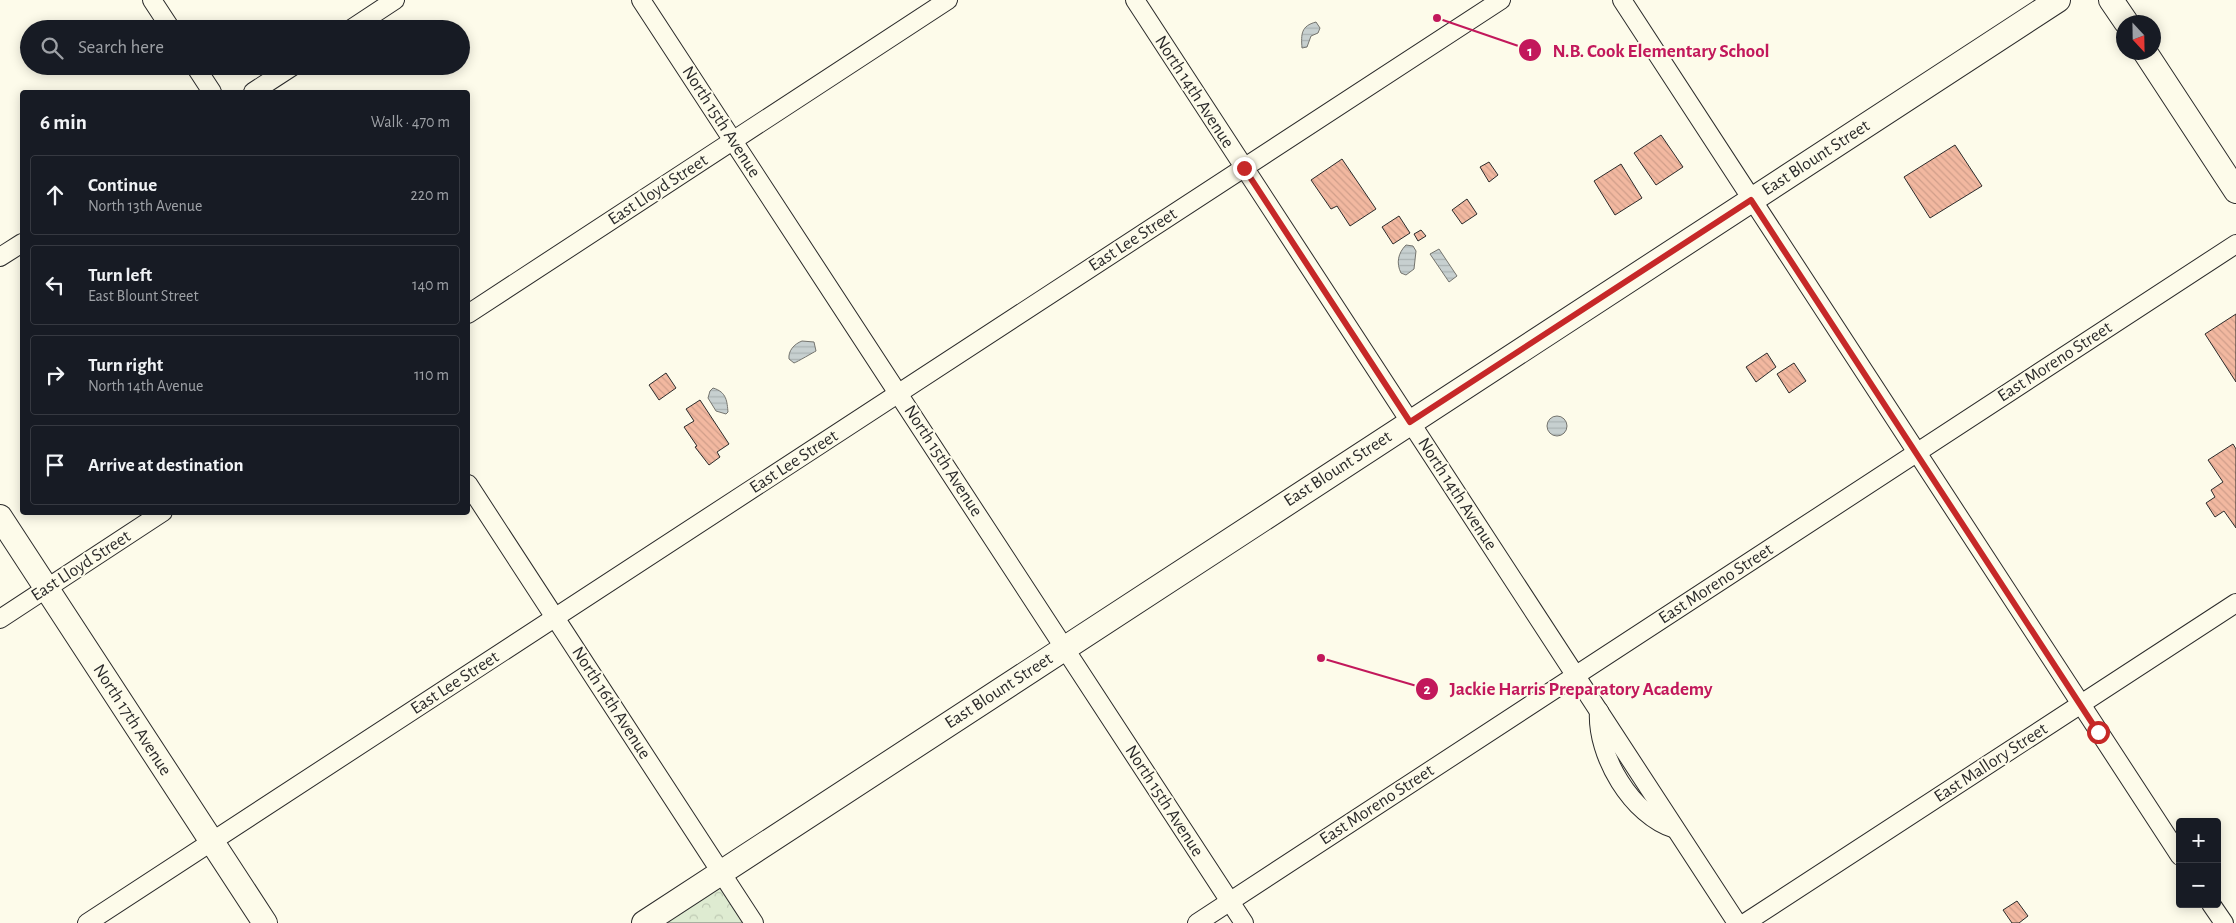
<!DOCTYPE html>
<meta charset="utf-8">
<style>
:root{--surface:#171b24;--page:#20242c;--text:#f1f3f6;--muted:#9ea1a6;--line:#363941}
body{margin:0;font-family:"Alegreya Sans",sans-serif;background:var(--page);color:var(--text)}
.controls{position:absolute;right:15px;bottom:15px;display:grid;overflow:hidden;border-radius:5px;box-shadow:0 2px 12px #0003}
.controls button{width:45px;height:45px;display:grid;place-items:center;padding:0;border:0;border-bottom:1px solid var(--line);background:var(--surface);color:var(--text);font:25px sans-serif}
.compass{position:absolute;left:2116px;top:15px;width:45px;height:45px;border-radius:50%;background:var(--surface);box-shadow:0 2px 12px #0003;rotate:158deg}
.stop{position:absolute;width:15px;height:15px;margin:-11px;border:4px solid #c62828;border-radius:50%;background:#fff}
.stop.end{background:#c62828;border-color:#fff;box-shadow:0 1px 5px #0008}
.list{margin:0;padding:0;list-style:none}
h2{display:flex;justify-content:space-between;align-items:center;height:65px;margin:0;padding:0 20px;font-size:21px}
h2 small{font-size:16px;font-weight:400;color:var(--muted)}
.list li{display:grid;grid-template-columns:32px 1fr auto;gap:15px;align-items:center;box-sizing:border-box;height:80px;margin:0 10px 10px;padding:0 10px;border:1px solid var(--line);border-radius:5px}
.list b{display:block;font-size:19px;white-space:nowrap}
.list p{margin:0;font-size:16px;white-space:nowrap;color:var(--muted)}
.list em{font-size:16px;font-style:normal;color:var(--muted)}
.icon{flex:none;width:28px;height:28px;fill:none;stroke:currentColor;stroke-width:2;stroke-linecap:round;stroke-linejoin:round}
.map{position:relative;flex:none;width:2236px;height:923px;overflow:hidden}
.search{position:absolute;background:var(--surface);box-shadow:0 2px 12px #0003;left:20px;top:20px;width:450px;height:55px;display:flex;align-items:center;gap:12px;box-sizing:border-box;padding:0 18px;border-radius:28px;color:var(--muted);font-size:19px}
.panel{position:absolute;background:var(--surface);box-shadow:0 2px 12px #0003;left:20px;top:90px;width:450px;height:425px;border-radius:5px}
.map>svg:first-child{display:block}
</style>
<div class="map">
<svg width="2236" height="923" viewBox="0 0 2236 923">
<defs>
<pattern id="forest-crowns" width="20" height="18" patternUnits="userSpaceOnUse" patternTransform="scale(1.25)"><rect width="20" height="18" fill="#deebd1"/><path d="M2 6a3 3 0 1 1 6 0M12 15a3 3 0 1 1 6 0" fill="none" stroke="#bfcab4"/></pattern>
<pattern id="water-rules" width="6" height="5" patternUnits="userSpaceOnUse" patternTransform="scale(1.25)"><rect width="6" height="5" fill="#c7d0d0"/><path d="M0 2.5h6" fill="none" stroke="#abb3b3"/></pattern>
<pattern id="building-back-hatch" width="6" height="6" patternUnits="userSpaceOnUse" patternTransform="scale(1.25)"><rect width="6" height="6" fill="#f2b8a0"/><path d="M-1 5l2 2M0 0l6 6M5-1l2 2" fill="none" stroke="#d09e8a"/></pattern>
</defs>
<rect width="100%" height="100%" fill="#fdfbea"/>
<!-- forest -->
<path fill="url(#forest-crowns)" stroke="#74746e" d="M722 885 746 923H665Z"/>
<!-- water -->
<g fill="url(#water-rules)" stroke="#74746e">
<path d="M1316 22 1320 28 1318 33 1311 36 1307 47 1302 48C1301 34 1301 26 1316 22Z"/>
<path d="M1406 245 1413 246 1416 251 1414 269 1406 275 1401 273C1396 263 1398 253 1406 245Z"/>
<path d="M1439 249 1457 276 1449 282 1430 254Z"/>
<path d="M802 341 814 342 816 351C814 352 797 362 794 363L789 359C788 351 794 344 802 341Z"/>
<path d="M713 388C727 392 727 402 728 412L726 414 716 411 708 398 710 391Z"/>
<circle cx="1557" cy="426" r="10"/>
</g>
<!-- building -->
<g fill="url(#building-back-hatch)" stroke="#2b2b2b">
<path d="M1661 135 1683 167 1656 185 1634 153Z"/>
<path d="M1955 145 1982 186 1930 218 1904 177Z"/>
<path d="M1342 159 1376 209 1350 226 1337 206 1331 209 1311 180Z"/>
<path d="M1489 162 1498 175 1489 182 1480 167Z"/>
<path d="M1621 164 1642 198 1615 215 1594 181Z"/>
<path d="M1467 199 1477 214 1462 224 1452 210Z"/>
<path d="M1399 216 1410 233 1393 244 1382 227Z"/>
<path d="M1421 230 1426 236 1418 241 1414 234Z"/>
<path d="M2236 314V382L2205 334Z"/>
<path d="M1767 353 1776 367 1756 382 1746 367Z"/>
<path d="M1794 363 1806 381 1789 393 1777 374Z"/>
<path d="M666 373 676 388 659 400 649 385Z"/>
<path d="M700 400 729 444 717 452 720 457 709 465 695 447 697 446 684 427 694 421 686 409Z"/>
<path d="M2233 444 2236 449V528L2224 511 2215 517 2206 503 2215 497 2211 490 2223 482 2208 460Z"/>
<path d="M2017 901 2028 916 2019 923H2012L2003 910Z"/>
</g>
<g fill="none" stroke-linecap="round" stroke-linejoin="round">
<defs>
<g id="street">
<path d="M152 0 171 29"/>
<path d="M641 0 1244 923"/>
<path d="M1135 0 1737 923"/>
<path d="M1622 0 2180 856"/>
<path d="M351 29 395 0"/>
<path d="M195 66 212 92"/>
<path d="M253 92 293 66"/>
<path d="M0 257 22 243"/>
<path d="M468 314 948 0"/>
<path d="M468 484 754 923"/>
<path d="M0 619 163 512"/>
<path d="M1599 711C1596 755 1632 816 1675 829"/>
<path d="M2211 904 2224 923"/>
<path d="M87 923 1501 0"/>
<path d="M1197 923 2236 244"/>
<path d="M1745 923 2236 603"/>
</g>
<g id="secondary">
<path d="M2111 0 2126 22"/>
<path d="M2145 52 2236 191"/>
<path d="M0 517 265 923"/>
<path d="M644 923 2058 0"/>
</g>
</defs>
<!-- street casing -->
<use href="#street" stroke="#2b2b2b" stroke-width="20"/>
<!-- secondary casing -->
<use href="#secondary" stroke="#2b2b2b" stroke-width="26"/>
<!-- street -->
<use href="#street" stroke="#fdfbea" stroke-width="18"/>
<!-- secondary -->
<use href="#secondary" stroke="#fdfbea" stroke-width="24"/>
</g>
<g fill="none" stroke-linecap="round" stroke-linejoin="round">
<!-- route -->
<path stroke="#c62828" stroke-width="6" d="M1244 168 1410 422 1751 200 2098 732"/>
</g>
<g text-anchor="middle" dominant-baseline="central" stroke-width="4" stroke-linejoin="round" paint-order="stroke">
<!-- street labels -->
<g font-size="18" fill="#2b2b2b" stroke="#fdfbea">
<text transform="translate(1194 92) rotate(57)">North 14th Avenue</text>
<text transform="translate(721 122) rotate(57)">North 15th Avenue</text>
<text transform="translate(1816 158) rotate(-33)">East Blount Street</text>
<text transform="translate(658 190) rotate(-33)">East Lloyd Street</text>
<text transform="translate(1133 240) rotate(-33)">East Lee Street</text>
<text transform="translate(2055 362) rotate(-33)">East Moreno Street</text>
<text transform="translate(943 461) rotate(57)">North 15th Avenue</text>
<text transform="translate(794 462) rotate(-33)">East Lee Street</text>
<text transform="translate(1338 469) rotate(-33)">East Blount Street</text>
<text transform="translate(1457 494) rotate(57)">North 14th Avenue</text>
<text transform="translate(81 566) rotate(-33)">East Lloyd Street</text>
<text transform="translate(1716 584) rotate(-33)">East Moreno Street</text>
<text transform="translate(455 683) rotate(-33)">East Lee Street</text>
<text transform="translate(999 691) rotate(-33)">East Blount Street</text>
<text transform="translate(611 703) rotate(57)">North 16th Avenue</text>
<text transform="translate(132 720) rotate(57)">North 17th Avenue</text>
<text transform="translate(1991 763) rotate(-33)">East Mallory Street</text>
<text transform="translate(1164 801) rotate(57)">North 15th Avenue</text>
<text transform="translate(1377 805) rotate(-33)">East Moreno Street</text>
</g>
</g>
<!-- callouts -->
<path fill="none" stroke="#c2185b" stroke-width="2" d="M1437 18L1530 50M1321 658L1427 689"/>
<g fill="#c2185b" stroke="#fdfbea" stroke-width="2">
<circle cx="1437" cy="18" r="5"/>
<circle cx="1321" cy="658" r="5"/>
<circle cx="1530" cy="50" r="12"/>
<circle cx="1427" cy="689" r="12"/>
</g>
<g font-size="15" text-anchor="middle" font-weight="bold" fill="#fff">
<text x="1530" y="56">1</text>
<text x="1427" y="694">2</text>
</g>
<g font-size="19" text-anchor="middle" font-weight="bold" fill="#c2185b" stroke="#fdfbea" stroke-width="4" stroke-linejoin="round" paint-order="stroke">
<text x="1661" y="57">N.B. Cook Elementary School</text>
<text x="1581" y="695">Jackie Harris Preparatory Academy</text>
</g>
</svg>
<div class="controls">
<button>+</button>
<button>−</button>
</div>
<svg class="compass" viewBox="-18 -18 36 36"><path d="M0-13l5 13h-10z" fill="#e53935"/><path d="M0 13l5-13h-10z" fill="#9ea1a6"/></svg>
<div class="stop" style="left:2098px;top:732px"></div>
<div class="stop end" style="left:1244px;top:168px"></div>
<div class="search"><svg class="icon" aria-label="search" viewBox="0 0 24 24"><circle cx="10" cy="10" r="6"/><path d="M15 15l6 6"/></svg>Search here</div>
<section class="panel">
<h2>6 min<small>Walk · 470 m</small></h2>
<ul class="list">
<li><svg class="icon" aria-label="ahead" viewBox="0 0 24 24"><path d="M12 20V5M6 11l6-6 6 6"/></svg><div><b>Continue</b><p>North 13th Avenue</p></div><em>220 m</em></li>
<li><svg class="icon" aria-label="left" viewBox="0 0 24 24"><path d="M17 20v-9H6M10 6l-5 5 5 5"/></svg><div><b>Turn left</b><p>East Blount Street</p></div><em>140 m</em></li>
<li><svg class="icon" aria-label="right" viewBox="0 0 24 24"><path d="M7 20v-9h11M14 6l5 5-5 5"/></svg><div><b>Turn right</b><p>North 14th Avenue</p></div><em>110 m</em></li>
<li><svg class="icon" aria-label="arrive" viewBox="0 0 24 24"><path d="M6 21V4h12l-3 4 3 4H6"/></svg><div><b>Arrive at destination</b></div></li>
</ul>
</section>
</div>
